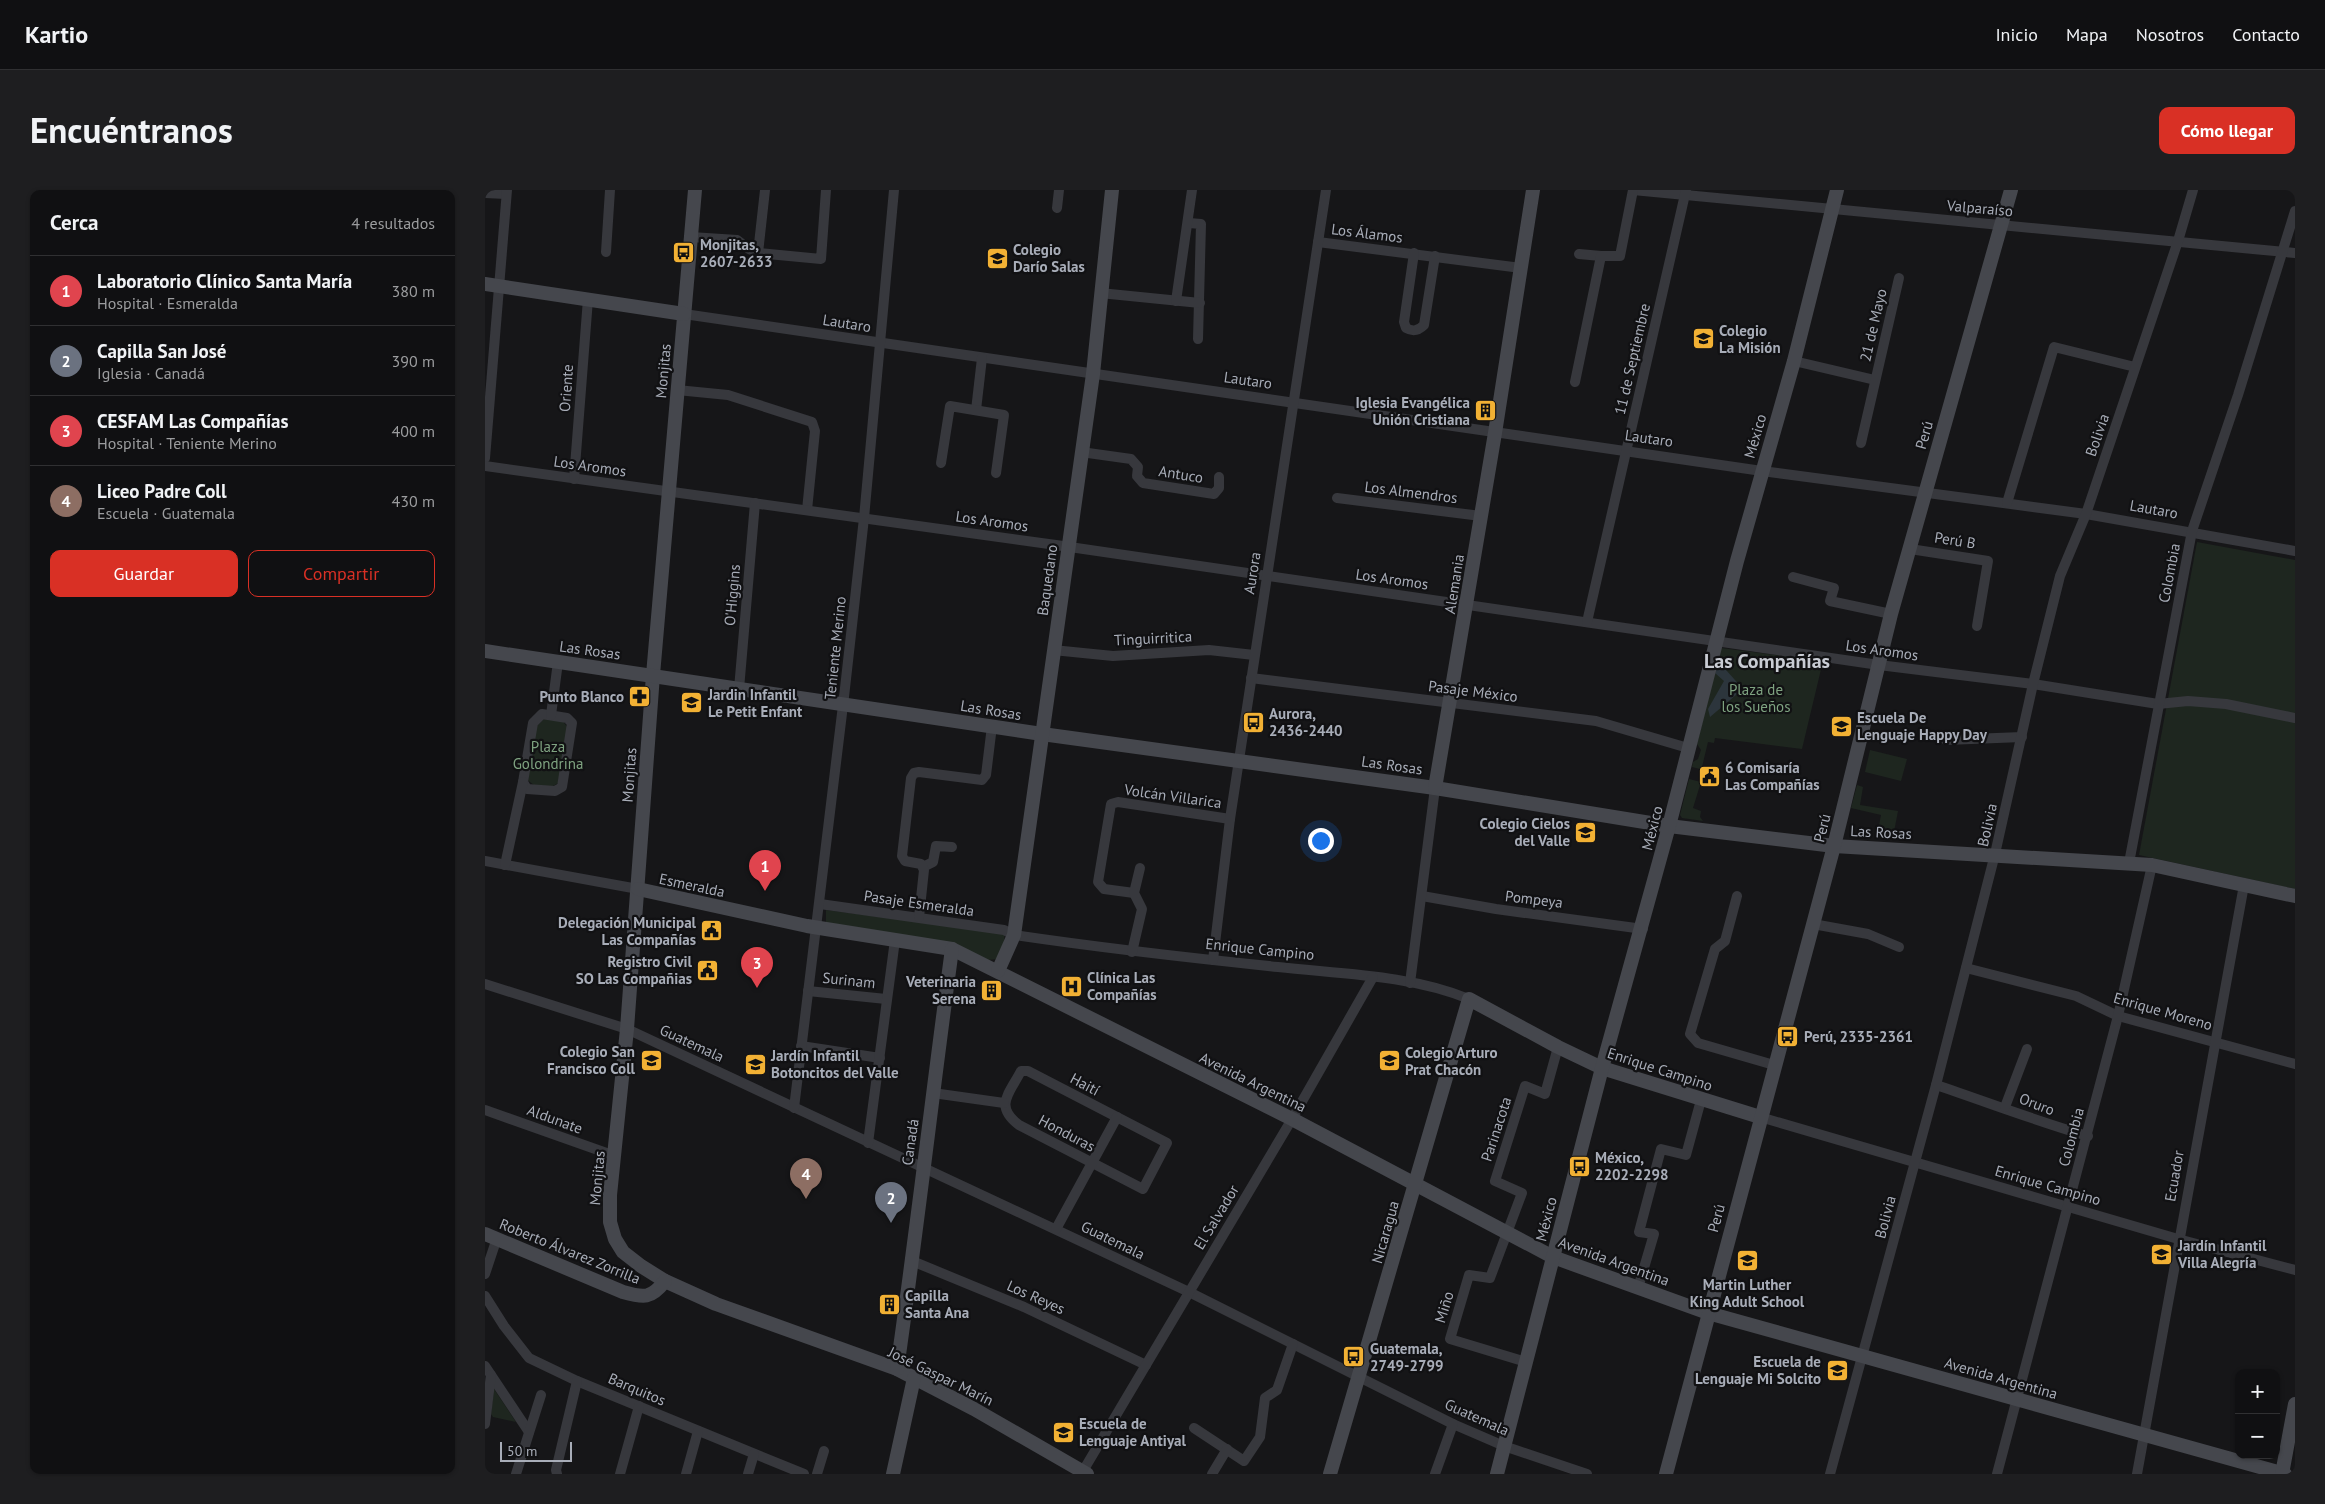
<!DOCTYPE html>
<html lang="es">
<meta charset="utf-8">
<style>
:root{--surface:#101012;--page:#1e1e20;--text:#f1f3f6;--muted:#9c9d9f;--line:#303032;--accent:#d93025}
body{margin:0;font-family:"PT Sans",sans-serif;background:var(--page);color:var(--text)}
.controls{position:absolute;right:15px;bottom:15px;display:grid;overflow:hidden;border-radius:10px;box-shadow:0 1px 4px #0004}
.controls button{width:45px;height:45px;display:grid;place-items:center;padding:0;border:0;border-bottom:1px solid var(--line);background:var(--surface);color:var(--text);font:25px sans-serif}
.scale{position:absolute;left:15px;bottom:12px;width:72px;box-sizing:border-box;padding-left:5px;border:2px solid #a8adb8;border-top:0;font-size:14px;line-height:18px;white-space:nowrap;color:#a8adb8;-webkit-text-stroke:4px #111113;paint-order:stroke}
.you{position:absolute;left:835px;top:650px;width:18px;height:18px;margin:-12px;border:4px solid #fff;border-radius:50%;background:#1a73e8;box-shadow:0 0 0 8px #1a73e833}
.badge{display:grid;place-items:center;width:32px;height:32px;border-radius:50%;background:var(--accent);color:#fff;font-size:16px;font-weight:700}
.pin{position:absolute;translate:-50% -41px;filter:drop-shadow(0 1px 2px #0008)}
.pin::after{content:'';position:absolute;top:26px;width:18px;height:15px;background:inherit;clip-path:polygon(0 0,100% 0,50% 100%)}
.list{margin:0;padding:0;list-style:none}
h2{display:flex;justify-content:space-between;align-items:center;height:65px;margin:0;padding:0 20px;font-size:21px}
h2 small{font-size:16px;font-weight:400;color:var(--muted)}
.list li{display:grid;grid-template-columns:32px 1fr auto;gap:15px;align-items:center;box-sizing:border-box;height:70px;padding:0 20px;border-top:1px solid var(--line)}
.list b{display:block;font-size:19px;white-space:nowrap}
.list p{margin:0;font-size:16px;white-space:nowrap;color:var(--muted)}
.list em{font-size:16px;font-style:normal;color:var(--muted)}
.actions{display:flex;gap:10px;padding:15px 20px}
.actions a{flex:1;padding:11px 0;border:1px solid var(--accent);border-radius:10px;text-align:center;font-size:18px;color:var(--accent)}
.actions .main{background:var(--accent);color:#fff}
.map{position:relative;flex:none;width:1810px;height:1284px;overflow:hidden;border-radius:10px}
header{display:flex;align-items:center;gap:30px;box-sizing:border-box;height:70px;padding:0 25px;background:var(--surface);border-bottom:1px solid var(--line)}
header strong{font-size:24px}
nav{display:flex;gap:28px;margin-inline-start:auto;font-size:18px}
.intro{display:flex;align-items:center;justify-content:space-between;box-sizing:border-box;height:120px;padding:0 30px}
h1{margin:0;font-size:35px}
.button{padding:12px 22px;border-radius:10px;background:var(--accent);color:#fff;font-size:18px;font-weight:700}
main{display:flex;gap:30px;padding:0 30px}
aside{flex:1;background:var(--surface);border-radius:10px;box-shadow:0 1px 4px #0004}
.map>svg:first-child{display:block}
</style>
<header>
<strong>Kartio</strong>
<nav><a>Inicio</a><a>Mapa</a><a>Nosotros</a><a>Contacto</a></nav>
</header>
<div class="intro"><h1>Encuéntranos</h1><a class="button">Cómo llegar</a></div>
<main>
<aside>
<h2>Cerca<small>4 resultados</small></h2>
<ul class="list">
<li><span class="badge" style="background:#e0444e">1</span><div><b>Laboratorio Clínico Santa María</b><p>Hospital · Esmeralda</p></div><em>380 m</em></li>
<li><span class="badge" style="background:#6b7280">2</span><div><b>Capilla San José</b><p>Iglesia · Canadá</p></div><em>390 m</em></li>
<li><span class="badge" style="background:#e0444e">3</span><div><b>CESFAM Las Compañías</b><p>Hospital · Teniente Merino</p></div><em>400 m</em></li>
<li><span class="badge" style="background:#8d6e63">4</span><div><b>Liceo Padre Coll</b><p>Escuela · Guatemala</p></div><em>430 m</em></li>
</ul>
<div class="actions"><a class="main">Guardar</a><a>Compartir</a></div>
</aside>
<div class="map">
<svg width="1810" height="1284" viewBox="0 0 1810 1284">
<rect width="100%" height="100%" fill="#161618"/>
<!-- green -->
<g fill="#1e261f">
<path d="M1712 352 1810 370V699L1654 665Z"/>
<path d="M1236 458 1338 471 1317 559 1230 548 1229 553 1223 552 1217 577 1219 580 1207 577 1208 572 1213 569 1216 560 1212 554Z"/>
<path d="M60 528 77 530 83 538 73 593C64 600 51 599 43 590L51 537Z"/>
<path d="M1385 560 1422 569 1416 591 1380 582Z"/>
<path d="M1204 589 1216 592 1208 618 1216 621 1215 627 1218 631 1197 628 1195 625Z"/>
<path d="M1372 595 1378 597 1375 615 1413 621 1408 647 1392 646 1396 625 1366 618Z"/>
<path d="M341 720 520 743 517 765 513 769 502 770 341 734Z"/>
<path d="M9 1199 31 1232 8 1227 6 1224Z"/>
</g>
<!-- water -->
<path fill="#2c353c" d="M1233 471 1258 499 1225 527 1223 519 1239 491 1230 483Z"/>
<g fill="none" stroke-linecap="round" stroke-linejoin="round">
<!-- street -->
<g stroke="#37383d" stroke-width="10">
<path d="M1148 0 1810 63"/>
<path d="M0 3 21 4"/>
<path d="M572 18 574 0"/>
<path d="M704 33 716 34 713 149"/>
<path d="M206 47 252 50 264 59 273 63 336 69 341 0"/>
<path d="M833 52 1036 78"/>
<path d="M121 62 125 0"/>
<path d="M273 63 280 0"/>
<path d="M929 63 919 132 921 138C928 142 933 141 939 135L950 66"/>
<path d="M1094 64 1116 66"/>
<path d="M615 103 715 113"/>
<path d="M691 111 707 0"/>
<path d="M199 124 1277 281 1601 324 1810 361"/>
<path d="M1309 171 1390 190"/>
<path d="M1090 192 1116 66H1135L1148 0"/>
<path d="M192 200 243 205 327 232 330 241 322 320"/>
<path d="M491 220 497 168"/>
<path d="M1376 253 1414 88"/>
<path d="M596 262 646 269 653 277 652 286 658 293 729 304 734 298V287"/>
<path d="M0 268 22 0"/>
<path d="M456 273 465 216 519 225 511 283"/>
<path d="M0 276 571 355 1394 475 1548 494 1673 514 1703 511 1741 514 1810 528"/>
<path d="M89 289 103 109"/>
<path d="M852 308 996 326"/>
<path d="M1522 313 1569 157 1650 177"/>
<path d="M1425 359 1503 371 1492 436"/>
<path d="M1308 387 1349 398 1345 411 1406 424"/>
<path d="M1102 432 1201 0"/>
<path d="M568 460 628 466 724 460 769 465"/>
<path d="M766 488 1111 531 1203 558"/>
<path d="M254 499 270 313"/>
<path d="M57 524 82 528 87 533 77 597 70 601 42 599 38 592 48 533Z"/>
<path d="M66 525 73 472"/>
<path d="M1461 550 1537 547"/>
<path d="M0 671 153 699"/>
<path d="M1644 673 1707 341 1753 205 1810 21"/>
<path d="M20 675 38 592"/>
<path d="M438 677 448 672 451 656 467 657"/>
<path d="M649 703 619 699 613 692 626 614 633 612 745 629"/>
<path d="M937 706 1011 719 1158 739"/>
<path d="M1252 706 1240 751 1230 759 1205 844 1213 853 1289 875"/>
<path d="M335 714 519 740 529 745C617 758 705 768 793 777 856 784 926 785 984 809"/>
<path d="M434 727 439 680 436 674 420 671 417 666 426 588 429 583 434 582 497 590 501 585 507 536"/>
<path d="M1328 734 1383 744 1414 757"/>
<path d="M647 762 657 719 649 703 655 678"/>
<path d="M728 770 745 629 841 0"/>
<path d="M1481 778 1591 806 1633 826 1810 874"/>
<path d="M925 793 950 598"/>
<path d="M0 794 142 839 704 1102 968 1234 1019 1256 1102 1284"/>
<path d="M323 801 401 809"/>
<path d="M316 856 395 868"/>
<path d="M536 881H543L682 953 658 999 534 935C509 916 524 904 536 881Z"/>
<path d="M1451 895C1502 912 1551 931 1603 946"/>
<path d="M448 903 519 913"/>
<path d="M1520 917 1542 859"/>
<path d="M309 918 359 507 379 328 409 0"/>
<path d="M0 920 130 966"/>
<path d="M1275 927 1693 1049 1810 1080"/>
<path d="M383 953 410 750"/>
<path d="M571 1039 632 927"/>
<path d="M427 1071 539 1117 661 1175"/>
<path d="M0 1084 12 1048"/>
<path d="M1153 1098 1169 1044 1154 1042 1176 959 1201 965 1216 910"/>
<path d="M0 1106 19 1136 44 1168 92 1191 319 1284"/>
<path d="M1041 1172 965 1149 984 1085 1005 1088 1037 1003 1010 991 1040 896 1060 904 1073 857"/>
<path d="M0 1176 44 1242"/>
<path d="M0 1234 6 1185"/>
<path d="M709 1238 759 1271 775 1247 780 1208 792 1200 808 1154"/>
<path d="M598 1281 807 929 888 787"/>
<path d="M31 1284 56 1205"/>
<path d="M72 1284 71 1280 92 1191"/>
<path d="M135 1284 154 1216"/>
<path d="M201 1284 213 1241"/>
<path d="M263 1284 269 1264"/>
<path d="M332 1284 339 1261"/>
<path d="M727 1284 742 1259"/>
<path d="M950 1284 968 1234"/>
<path d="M1345 1284 1451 895 1510 664 1548 494 1575 386 1601 324 1693 51 1708 0"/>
<path d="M1512 1284 1633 826 1667 675"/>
<path d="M1652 1284 1759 695"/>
</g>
<!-- secondary -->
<g stroke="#45474d" stroke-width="14">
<path d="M210 0 168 485 142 839 125 1005V1032L130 1049 138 1062 156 1076 180 1091 231 1114 412 1179 489 1219 602 1284"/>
<path d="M0 94 199 124"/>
<path d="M0 461 557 544 950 598 1184 636 1349 656 1667 675 1810 706"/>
<path d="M950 598 1010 243 1048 0"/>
<path d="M153 699 322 736 467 759 807 929 1068 1067 1223 1123 1800 1284"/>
<path d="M513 781 529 745 608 184 627 0"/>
<path d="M0 1044 138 1102C159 1108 166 1109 180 1091"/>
<path d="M412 1179C432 1039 448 899 467 759"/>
<path d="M408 1284 429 1188"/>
<path d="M845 1284 984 809 1073 857 1117 878 1275 927"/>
<path d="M1012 1284 1117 878 1184 636 1252 371 1309 171 1352 0"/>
<path d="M1181 1284 1349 656 1406 424 1526 0"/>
<path d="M1797 1284 1810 1214"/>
</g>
</g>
<!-- icons -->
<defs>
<symbol id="bus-square" viewBox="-11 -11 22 22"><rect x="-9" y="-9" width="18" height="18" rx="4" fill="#f2b134" stroke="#111113"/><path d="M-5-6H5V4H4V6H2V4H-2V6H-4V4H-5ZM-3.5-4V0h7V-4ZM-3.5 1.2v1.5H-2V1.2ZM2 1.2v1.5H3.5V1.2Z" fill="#111"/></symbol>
<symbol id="school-square" viewBox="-11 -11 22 22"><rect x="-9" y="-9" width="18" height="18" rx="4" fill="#f2b134" stroke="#111113"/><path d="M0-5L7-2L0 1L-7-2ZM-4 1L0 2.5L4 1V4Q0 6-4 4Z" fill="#111"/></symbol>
<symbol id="building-square" viewBox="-11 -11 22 22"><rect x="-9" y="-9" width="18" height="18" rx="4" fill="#f2b134" stroke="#111113"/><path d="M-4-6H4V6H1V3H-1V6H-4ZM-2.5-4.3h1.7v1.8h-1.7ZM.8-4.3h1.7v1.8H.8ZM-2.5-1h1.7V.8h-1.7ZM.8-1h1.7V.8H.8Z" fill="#111"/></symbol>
<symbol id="pharmacy-square" viewBox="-11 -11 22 22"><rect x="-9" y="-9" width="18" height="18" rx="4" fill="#f2b134" stroke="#111113"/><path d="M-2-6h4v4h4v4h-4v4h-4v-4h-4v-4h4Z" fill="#111"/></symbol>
<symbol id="civic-square" viewBox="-11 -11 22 22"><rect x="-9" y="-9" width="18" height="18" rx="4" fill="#f2b134" stroke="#111113"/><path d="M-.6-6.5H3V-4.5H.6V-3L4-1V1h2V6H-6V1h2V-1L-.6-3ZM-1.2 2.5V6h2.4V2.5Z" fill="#111"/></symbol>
<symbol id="hospital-square" viewBox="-11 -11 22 22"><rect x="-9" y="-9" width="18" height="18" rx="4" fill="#f2b134" stroke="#111113"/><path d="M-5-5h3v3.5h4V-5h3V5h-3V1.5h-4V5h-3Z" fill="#111"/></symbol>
</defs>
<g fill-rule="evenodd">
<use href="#bus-square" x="186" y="50" width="25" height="25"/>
<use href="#school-square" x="500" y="56" width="25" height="25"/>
<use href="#school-square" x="1206" y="136" width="25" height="25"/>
<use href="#building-square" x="988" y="208" width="25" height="25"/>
<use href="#pharmacy-square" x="142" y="494" width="25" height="25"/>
<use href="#school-square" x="194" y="500" width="25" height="25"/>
<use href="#bus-square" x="756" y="520" width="25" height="25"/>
<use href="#school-square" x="1344" y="524" width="25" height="25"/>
<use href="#civic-square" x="1212" y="574" width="25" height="25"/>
<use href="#school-square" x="1088" y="630" width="25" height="25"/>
<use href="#civic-square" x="214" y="728" width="25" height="25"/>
<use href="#civic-square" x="210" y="768" width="25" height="25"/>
<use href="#hospital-square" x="574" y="784" width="25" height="25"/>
<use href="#building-square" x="494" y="788" width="25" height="25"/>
<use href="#bus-square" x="1290" y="834" width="25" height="25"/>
<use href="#school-square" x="154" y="858" width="25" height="25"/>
<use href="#school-square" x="892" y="858" width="25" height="25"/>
<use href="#school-square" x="258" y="862" width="25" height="25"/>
<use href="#bus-square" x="1082" y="964" width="25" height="25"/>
<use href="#school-square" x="1664" y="1052" width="25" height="25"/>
<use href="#school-square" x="1250" y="1058" width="25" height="25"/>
<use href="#building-square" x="392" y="1102" width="25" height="25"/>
<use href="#bus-square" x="856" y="1154" width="25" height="25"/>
<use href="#school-square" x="1340" y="1168" width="25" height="25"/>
<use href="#school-square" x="566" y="1230" width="25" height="25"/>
</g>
<g text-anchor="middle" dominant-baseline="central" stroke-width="4.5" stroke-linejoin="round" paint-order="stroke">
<!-- street labels -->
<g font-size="15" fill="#a8adb8" stroke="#111113">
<text transform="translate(1495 18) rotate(5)">Valparaíso</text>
<text transform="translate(882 43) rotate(7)">Los Álamos</text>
<text transform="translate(362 133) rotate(9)">Lautaro</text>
<text transform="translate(1388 135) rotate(-77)">21 de Mayo</text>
<text transform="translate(1147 169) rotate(-77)">11 de Septiembre</text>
<text transform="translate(178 181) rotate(-85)">Monjitas</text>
<text transform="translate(763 190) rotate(8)">Lautaro</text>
<text transform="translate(81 198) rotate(-86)">Oriente</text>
<text transform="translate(1439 245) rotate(-74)">Perú</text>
<text transform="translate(1612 245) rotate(-71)">Bolivia</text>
<text transform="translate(1270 246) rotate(-74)">México</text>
<text transform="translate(1164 248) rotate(8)">Lautaro</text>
<text transform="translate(105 276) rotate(8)">Los Aromos</text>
<text transform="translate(696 284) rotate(9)">Antuco</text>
<text transform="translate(926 302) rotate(7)">Los Almendros</text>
<text transform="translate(1669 319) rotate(10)">Lautaro</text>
<text transform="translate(507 331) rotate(8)">Los Aromos</text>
<text transform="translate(1470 350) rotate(9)">Perú B</text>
<text transform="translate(767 383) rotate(-81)">Aurora</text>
<text transform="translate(1684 383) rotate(-79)">Colombia</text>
<text transform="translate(907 389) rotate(8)">Los Aromos</text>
<text transform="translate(562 390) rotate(-82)">Baquedano</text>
<text transform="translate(969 394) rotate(-81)">Alemania</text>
<text transform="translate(247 405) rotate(-85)">O'Higgins</text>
<text transform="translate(668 448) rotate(-3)">Tinguirritica</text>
<text transform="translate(350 458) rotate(-84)">Teniente Merino</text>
<text transform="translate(105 460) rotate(8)">Las Rosas</text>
<text transform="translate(1397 460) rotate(8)">Los Aromos</text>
<text transform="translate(988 501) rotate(7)">Pasaje México</text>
<text transform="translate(506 520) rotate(9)">Las Rosas</text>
<text transform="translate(907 575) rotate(8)">Las Rosas</text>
<text transform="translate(144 585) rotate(-86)">Monjitas</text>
<text transform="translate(688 606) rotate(8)">Volcán Villarica</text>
<text transform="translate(1502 635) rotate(-77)">Bolivia</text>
<text transform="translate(1167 638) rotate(-76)">México</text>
<text transform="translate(1337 638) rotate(-76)">Perú</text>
<text transform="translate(1396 642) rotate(3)">Las Rosas</text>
<text transform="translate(207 695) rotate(12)">Esmeralda</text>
<text transform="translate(1049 709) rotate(7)">Pompeya</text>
<text transform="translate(434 713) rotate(8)">Pasaje Esmeralda</text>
<text transform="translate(775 759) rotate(6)">Enrique Campino</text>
<text transform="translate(364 790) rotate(6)">Surinam</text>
<text transform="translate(1678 821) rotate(16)">Enrique Moreno</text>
<text transform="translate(207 853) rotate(25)">Guatemala</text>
<text transform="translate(1175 879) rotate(18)">Enrique Campino</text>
<text transform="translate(768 892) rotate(26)">Avenida Argentina</text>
<text transform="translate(600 894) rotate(28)">Haití</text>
<text transform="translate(1552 914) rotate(21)">Oruro</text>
<text transform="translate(70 929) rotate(20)">Aldunate</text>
<text transform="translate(1011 939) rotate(-72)">Parinacota</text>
<text transform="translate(582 943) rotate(28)">Honduras</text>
<text transform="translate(1586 947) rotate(-75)">Colombia</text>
<text transform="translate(425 952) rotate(-82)">Canadá</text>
<text transform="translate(1689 986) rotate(-80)">Ecuador</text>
<text transform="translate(112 988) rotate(-85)">Monjitas</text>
<text transform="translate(1563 995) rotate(16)">Enrique Campino</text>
<text transform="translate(731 1027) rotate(-59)">El Salvador</text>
<text transform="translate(1400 1027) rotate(-75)">Bolivia</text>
<text transform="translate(1231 1028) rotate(-75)">Perú</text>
<text transform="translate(1061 1029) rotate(-76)">México</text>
<text transform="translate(900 1042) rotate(-74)">Nicaragua</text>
<text transform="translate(628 1050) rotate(26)">Guatemala</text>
<text transform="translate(85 1061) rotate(22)">Roberto Álvarez Zorrilla</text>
<text transform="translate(1129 1071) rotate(20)">Avenida Argentina</text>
<text transform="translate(551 1107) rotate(24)">Los Reyes</text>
<text transform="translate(959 1117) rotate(-73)">Miño</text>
<text transform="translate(456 1186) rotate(26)">José Gaspar Marín</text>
<text transform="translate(1516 1188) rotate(16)">Avenida Argentina</text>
<text transform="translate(152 1199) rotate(23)">Barquitos</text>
<text transform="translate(992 1227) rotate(24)">Guatemala</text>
</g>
<!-- poi labels -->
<g font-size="15" font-weight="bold" fill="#a8adb8" stroke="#111113" text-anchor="start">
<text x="215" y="54">Monjitas,<tspan x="215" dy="17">2607-2633</tspan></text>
<text x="528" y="59">Colegio<tspan x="528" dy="17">Darío Salas</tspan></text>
<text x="1234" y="140">Colegio<tspan x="1234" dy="17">La Misión</tspan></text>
<text x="985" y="212" text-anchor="end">Iglesia Evangélica<tspan x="985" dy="17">Unión Cristiana</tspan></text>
<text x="223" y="504">Jardin Infantil<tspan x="223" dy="17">Le Petit Enfant</tspan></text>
<text x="139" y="506" text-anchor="end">Punto Blanco</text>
<text x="784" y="523">Aurora,<tspan x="784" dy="17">2436-2440</tspan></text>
<text x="1372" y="527">Escuela De<tspan x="1372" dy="17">Lenguaje Happy Day</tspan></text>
<text x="1240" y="577">6 Comisaría<tspan x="1240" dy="17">Las Compañías</tspan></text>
<text x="1085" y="633" text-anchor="end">Colegio Cielos<tspan x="1085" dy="17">del Valle</tspan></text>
<text x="211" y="732" text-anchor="end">Delegación Municipal<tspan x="211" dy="17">Las Compañías</tspan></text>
<text x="207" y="771" text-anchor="end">Registro Civil<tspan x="207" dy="17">SO Las Compañias</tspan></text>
<text x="602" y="787">Clínica Las<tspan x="602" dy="17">Compañías</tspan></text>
<text x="491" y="791" text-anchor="end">Veterinaria<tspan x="491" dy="17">Serena</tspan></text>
<text x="1319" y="846">Perú, 2335-2361</text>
<text x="150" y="861" text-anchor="end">Colegio San<tspan x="150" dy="17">Francisco Coll</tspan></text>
<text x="920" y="862">Colegio Arturo<tspan x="920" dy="17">Prat Chacón</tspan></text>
<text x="286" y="865">Jardín Infantil<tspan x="286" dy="17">Botoncitos del Valle</tspan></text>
<text x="1110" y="967">México,<tspan x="1110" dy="17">2202-2298</tspan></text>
<text x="1693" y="1055">Jardín Infantil<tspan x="1693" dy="17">Villa Alegría</tspan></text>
<text x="1262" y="1094" text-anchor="middle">Martin Luther<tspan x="1262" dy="17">King Adult School</tspan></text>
<text x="420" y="1105">Capilla<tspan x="420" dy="17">Santa Ana</tspan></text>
<text x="885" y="1158">Guatemala,<tspan x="885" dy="17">2749-2799</tspan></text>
<text x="1336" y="1171" text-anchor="end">Escuela de<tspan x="1336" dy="17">Lenguaje Mi Solcito</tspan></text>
<text x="594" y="1233">Escuela de<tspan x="594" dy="17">Lenguaje Antiyal</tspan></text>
</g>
<!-- park labels -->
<g font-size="15" fill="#7fa381" stroke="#111113">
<text x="1271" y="499">Plaza de<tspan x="1271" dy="17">los Sueños</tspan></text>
<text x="63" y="556">Plaza<tspan x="63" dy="17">Golondrina</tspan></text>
</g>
<!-- district labels -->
<g font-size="20" font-weight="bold" fill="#c9ccd4" stroke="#111113">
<text x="1282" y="471">Las Compañías</text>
</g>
</g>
</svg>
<div class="controls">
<button>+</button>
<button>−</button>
</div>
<div class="scale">50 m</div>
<div class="you"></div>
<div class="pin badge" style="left:280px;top:701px;background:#e0444e">1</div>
<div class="pin badge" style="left:406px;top:1033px;background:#6b7280">2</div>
<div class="pin badge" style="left:272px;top:798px;background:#e0444e">3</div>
<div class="pin badge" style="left:321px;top:1009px;background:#8d6e63">4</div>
</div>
</main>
